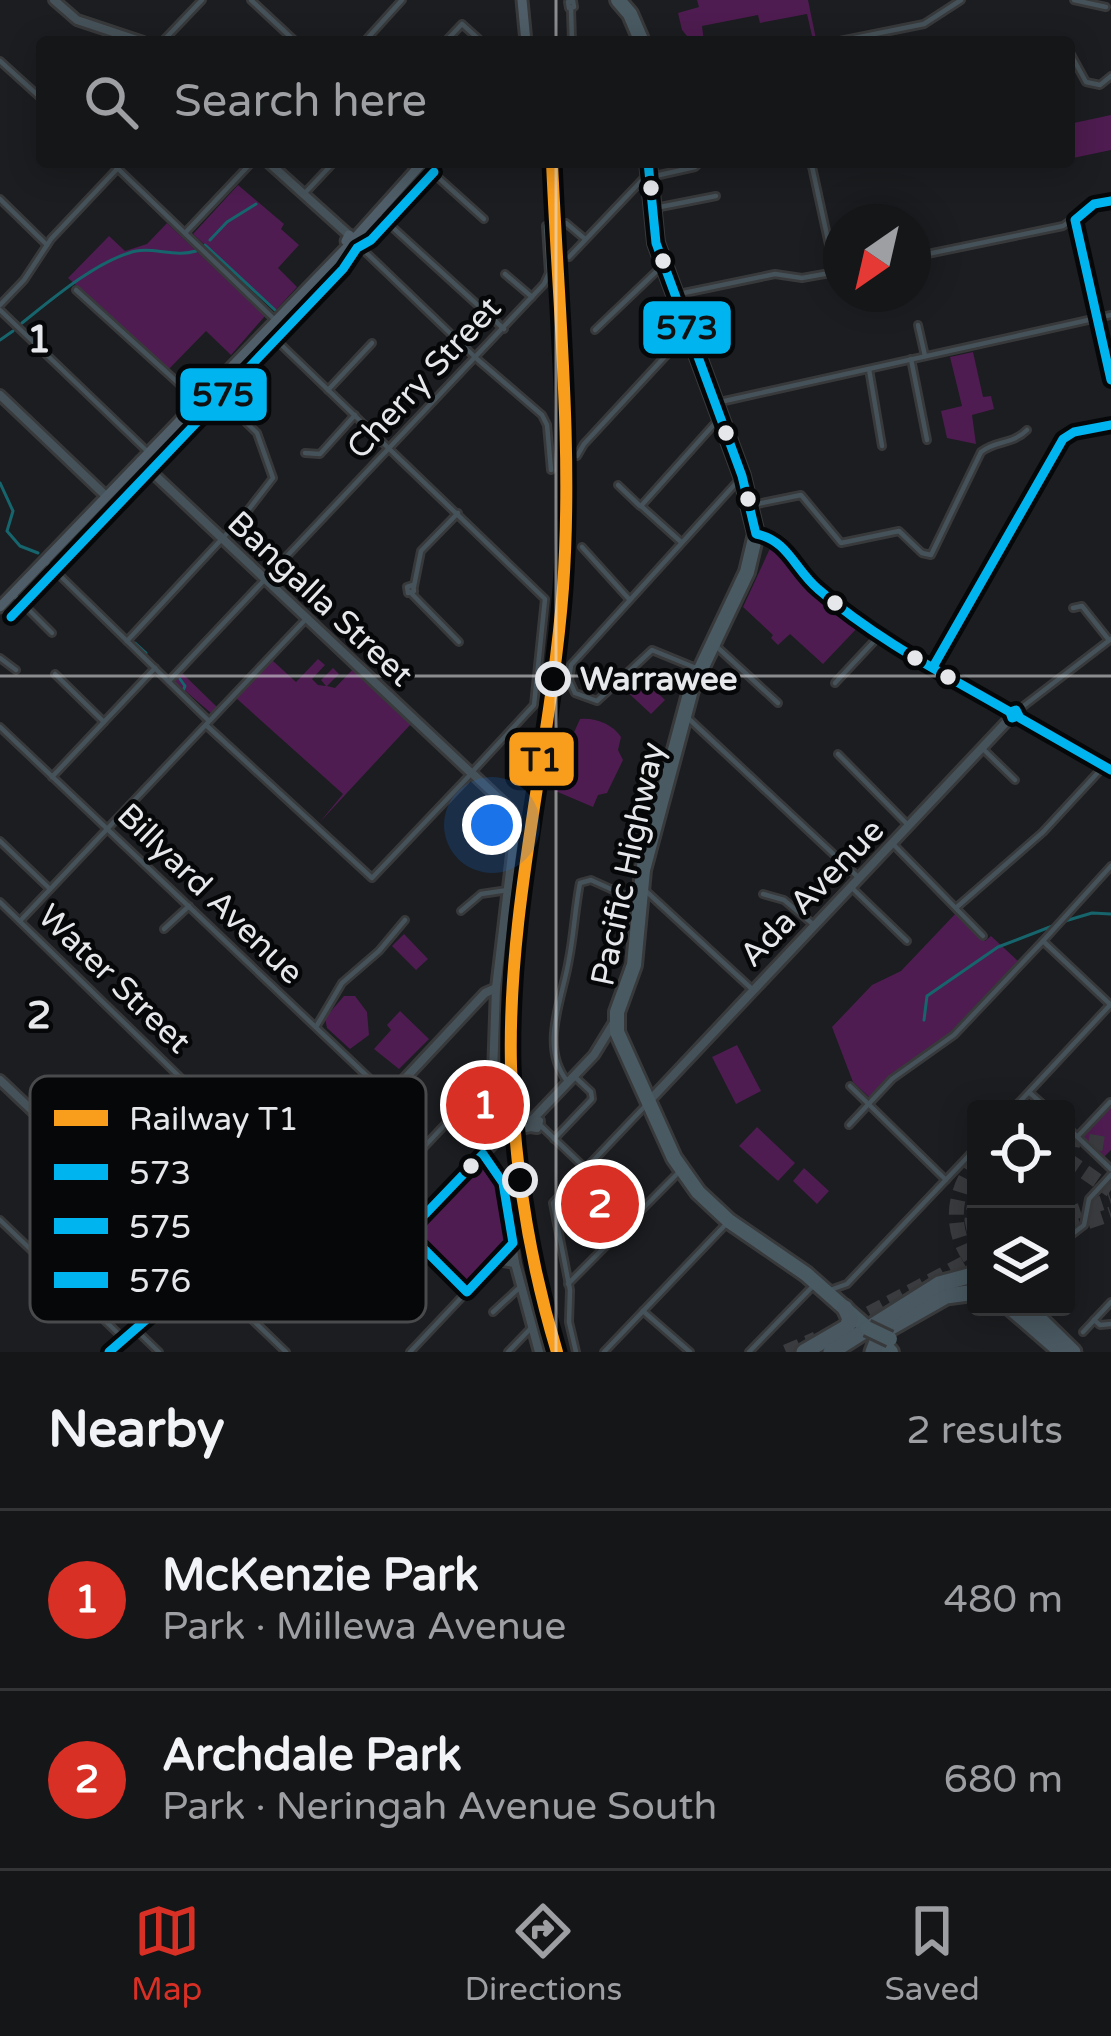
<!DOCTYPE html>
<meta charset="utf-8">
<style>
:root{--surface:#141618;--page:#1d1f21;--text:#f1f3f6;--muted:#9d9fa2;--line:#333537;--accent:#d93025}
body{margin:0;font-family:"Varela Round",sans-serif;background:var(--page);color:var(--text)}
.controls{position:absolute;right:36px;bottom:36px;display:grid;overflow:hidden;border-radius:12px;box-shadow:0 6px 30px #0003}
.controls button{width:108px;height:108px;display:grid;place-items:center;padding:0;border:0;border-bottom:3px solid var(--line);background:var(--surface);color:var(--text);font:60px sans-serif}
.compass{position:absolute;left:823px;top:204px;width:108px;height:108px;border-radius:50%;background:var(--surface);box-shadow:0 6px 30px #0003;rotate:214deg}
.you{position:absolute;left:492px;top:825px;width:42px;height:42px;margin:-30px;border:9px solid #fff;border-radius:50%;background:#1a73e8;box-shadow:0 0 0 18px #1a73e833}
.badge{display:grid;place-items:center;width:78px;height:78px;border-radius:50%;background:var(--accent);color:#fff;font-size:39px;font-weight:700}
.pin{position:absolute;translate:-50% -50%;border:6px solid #fff;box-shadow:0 3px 12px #0006}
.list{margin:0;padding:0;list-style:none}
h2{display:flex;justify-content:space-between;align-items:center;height:156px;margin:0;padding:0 48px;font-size:51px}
h2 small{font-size:39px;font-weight:400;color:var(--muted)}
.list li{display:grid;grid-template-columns:78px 1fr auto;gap:36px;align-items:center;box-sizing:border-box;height:180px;padding:0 48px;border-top:3px solid var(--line)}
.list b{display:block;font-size:45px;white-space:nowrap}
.list p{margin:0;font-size:39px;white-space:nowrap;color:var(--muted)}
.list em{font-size:39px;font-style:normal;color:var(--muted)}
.icon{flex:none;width:66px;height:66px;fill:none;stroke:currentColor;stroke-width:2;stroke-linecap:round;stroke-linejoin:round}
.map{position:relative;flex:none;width:1111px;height:1352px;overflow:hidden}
.search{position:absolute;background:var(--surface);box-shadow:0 6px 30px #0003;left:36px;right:36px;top:36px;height:132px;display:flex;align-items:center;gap:30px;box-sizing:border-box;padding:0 42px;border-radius:12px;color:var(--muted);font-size:45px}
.sheet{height:516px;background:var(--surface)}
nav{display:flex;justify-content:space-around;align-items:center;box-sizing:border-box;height:168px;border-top:3px solid var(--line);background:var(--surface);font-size:33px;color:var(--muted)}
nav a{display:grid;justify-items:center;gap:6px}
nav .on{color:var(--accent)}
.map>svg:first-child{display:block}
</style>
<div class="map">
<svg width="1111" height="1352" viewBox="0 0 1111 1352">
<rect width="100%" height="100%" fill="#1b1d20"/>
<!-- green -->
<g fill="#4e1c50">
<path d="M697 0H808L816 39 813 40 807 14 760 23 758 15 702 26 704 42H692L682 30 678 13 699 7Z"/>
<path d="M1111 115V150L1073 158 1069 124Z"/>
<path d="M238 185 284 224 281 229 299 245 278 268 297 287 276 310 193 234Z"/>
<path d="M167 223 265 316 231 355 206 331 169 369 68 278 109 236 125 251 147 244Z"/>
<path d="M973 352 983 397 991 396 994 409 972 415 976 444 947 438 941 411 962 406 950 357Z"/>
<path d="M772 544 806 588 860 625 823 664 790 634 778 645 771 638 773 635 743 607Z"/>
<path d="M318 659 325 665 312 679 318 685 326 686 321 680 333 668 339 674 327 686 335 688 353 669 411 724 319 823 343 794 236 698 272 660 296 682Z"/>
<path d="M181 672 218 708 212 714 175 682Z"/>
<path d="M637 673 665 700 651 714 623 688Z"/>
<path d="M580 719C594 717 613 724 621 737L618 750 623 760 607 793 598 795 593 807 553 790 555 775Z"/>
<path d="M958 911 985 941 991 936 1018 961 936 1047 893 1073 869 1097 853 1082 832 1027 872 985 901 971Z"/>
<path d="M404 934 428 959 416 970 392 946Z"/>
<path d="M344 996H355L367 1012 369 1035 350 1049 327 1028 325 1018Z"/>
<path d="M400 1011 429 1039 399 1069 374 1049 391 1030 387 1025Z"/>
<path d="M737 1045 761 1091 736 1104 712 1057Z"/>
<path d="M1111 1107V1150L1103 1158 1082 1137Z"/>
<path d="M757 1127 795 1163 778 1181 739 1146Z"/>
<path d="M484 1162 499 1182 508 1241 467 1283 416 1230Z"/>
<path d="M804 1168 829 1191 817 1204 793 1181Z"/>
<path d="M573 1186 589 1200 602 1186 610 1194 605 1200 628 1221 619 1231Z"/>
</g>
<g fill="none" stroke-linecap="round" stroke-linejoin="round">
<!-- stream -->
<g stroke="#16656d" stroke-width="3">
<path d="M210 240 227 222 256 204"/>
<path d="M205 245 275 310"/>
<path d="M22 323C51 300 93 264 129 253 149 245 174 258 196 251"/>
<path d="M0 340 13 331"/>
<path d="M0 483 13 511 7 531 20 546 38 553"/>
<path d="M135 643 146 653"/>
<path d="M180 679 185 686 183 691"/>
<path d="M1065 921 1092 913 1111 914"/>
<path d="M924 1020 927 996 998 947 1055 925"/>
</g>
<!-- motorway-tunnel -->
<g stroke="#393b3e" stroke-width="15" stroke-dasharray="15 8" stroke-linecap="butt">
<path d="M1066 1138 1111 1145"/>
<path d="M1066 1159 1111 1190"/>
<path d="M976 1196 972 1220 976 1239"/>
<path d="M1066 1215 1111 1200"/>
<path d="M1066 1229 1111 1214"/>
<path d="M970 1258C949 1228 953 1191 976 1162"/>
<path d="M849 1324 976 1257"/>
<path d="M786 1352 816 1339"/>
</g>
<defs>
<g id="minor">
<path d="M251 0 296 42"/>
<path d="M1074 0 1106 7"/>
<path d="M568 2 573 1 574 7 569 8Z"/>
<path d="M571 9 572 42"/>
<path d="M162 42 202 0"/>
<path d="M364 42 402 0"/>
<path d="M445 42 462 24 482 42"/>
<path d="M835 42 924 24 961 0"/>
<path d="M1069 51 1086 82 1100 85 1111 76"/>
<path d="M0 61 42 99"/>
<path d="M111 162 274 319"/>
<path d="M811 162 835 272"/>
<path d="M422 163 484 219"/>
<path d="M655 176 695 167 700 162"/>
<path d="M303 195 334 162"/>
<path d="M0 199 47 245"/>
<path d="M655 208 716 196"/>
<path d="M379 215 504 329"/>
<path d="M1076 222 1111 380"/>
<path d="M185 233 252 162"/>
<path d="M354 241 477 359 542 415 547 425 551 470"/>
<path d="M569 257 644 178"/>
<path d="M913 257 1063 226 1094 204 1111 201"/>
<path d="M505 274 532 297"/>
<path d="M76 290 197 400"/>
<path d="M679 294 775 274 802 278 841 271"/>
<path d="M0 305 24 280 51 239 117 169"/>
<path d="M0 310 148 452"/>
<path d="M918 325 925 356"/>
<path d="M595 330 662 266"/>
<path d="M269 333 545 599 534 705 473 771"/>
<path d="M911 359 927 440"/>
<path d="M869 369 882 446"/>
<path d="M328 390 372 343"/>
<path d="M720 402 1111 315"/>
<path d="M305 453 320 454 355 415"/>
<path d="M577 456 584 444 684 336"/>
<path d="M618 485 640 506"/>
<path d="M757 504 801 495 841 543 899 531 922 553 931 555 981 452C996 440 1012 445 1027 430"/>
<path d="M681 542 641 506 717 421"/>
<path d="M582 547 629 599"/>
<path d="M44 560 208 720"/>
<path d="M413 585 414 591 408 593 407 587Z"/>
<path d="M414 586 421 551 458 513"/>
<path d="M411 593 459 642"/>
<path d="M14 595 52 633"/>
<path d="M1073 608 1082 606 1109 640"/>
<path d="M127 641 246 513 273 478 257 433 213 390"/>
<path d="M717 647 778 703"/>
<path d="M0 658 16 670"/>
<path d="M933 667 1063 439 1074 432 1111 425"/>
<path d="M696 668 652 650 597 701 575 693 569 680 571 665 738 481"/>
<path d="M55 674 104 722"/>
<path d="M169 681 544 284 549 273 546 226 566 223 585 239"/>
<path d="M835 683 878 637"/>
<path d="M1017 711 1111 639"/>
<path d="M689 719 859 878"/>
<path d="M206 725 372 878 469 776"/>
<path d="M0 727 388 1096"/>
<path d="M981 747 1015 780"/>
<path d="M838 754 909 826"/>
<path d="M52 777 155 668"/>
<path d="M0 841 50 889"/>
<path d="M893 844 983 936"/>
<path d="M851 887 907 941"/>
<path d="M647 892 753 990"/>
<path d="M763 894 784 900 814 925"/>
<path d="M0 902 297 1191"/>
<path d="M957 907 1043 832 1104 766"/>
<path d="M461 911 481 894 508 890"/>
<path d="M20 921 305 620"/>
<path d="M164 929 189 906"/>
<path d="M1111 1005 1043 941 1111 866"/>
<path d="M316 1027 342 983 379 951 405 920"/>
<path d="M567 1081C539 1046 563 998 569 959 574 934 575 908 580 883L591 880 635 900"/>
<path d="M850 1086 946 1180"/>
<path d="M1030 1093 1048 1109"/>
<path d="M1013 1109 1111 1004"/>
<path d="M539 1124 585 1168"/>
<path d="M849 1125 892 1079 954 1035 1043 941"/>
<path d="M1066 1126 1111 1169"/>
<path d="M1078 1136 1110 1102"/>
<path d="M554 1139 592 1099 591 1092 575 1077"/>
<path d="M328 1166 405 1230"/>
<path d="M371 1203 491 1076"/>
<path d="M0 1220 124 1339"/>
<path d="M261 1229 281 1247 282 1255H289V1247H281"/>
<path d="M410 1230 481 1156"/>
<path d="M411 1236 467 1292"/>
<path d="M1066 1239 1084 1225 1089 1199 1111 1175"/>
<path d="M212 1281 286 1352"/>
<path d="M568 1284 678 1173"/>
<path d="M833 1289 847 1284 976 1148"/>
<path d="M333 1311 404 1236"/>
<path d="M643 1311 690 1352"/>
<path d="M493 1312 519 1288"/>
<path d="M1094 1320 1100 1325 1111 1324"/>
<path d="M135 1329 159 1352"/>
<path d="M1083 1332 1111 1302"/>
<path d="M410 1352 509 1247"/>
<path d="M508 1352 531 1328"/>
<path d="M576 1352 569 1322 570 1290 553 1203 647 1104"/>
<path d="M604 1352 729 1221"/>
<path d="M749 1352 812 1287"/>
</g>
<g id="tertiary">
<path d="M54 0 77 20 143 42"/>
<path d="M268 162 349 235"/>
<path d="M0 395 106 496"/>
<path d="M140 461 469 771"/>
<path d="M474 775 511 810 516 821 496 988 493 1074 500 1135"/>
<path d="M0 1080 212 1281 323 1166"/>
<path d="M650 1100 1011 717"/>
<path d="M533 1119 594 1055 613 1024"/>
<path d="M532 1120 539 1121 537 1128 531 1127Z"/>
<path d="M531 1127 505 1132 483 1154 503 1183 515 1263 539 1352"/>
<path d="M328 1161 485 993 496 988"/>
<path d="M497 1260 515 1263"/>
<path d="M109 1352 202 1271"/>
</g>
<g id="secondary">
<path d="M522 0 526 42"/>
<path d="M349 235 354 239 351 244 346 241Z"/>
<path d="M354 239 423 162"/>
<path d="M756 534C789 536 792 568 815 587 873 636 944 674 1010 712"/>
<path d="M0 607 350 244"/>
<path d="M1018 716 1012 718 1010 712 1016 710 1020 718 1111 770"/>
</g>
<g id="trunk">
<path d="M618 0 630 14 642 42"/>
<path d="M648 162 656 243 742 476 756 534 747 572 691 690 643 870 634 965 617 1012V1032L674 1158 698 1192 729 1221 806 1274 867 1328"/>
<path d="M878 1339 891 1352"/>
</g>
<g id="motorway">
<path d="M1010 1307 1062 1352"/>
<path d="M1027 1307 1073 1352"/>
<path d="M886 1330 946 1296 976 1292"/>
<path d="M804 1352 847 1327 850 1319 845 1308"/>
<path d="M831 1352 939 1284 976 1274"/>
<path d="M873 1352 878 1339"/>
</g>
</defs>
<!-- minor casing -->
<use href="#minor" stroke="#38393b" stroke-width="10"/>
<!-- tertiary casing -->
<use href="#tertiary" stroke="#38393b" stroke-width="14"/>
<!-- secondary casing -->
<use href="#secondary" stroke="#38393b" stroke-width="15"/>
<!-- trunk casing -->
<use href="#trunk" stroke="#38393b" stroke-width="20"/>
<!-- motorway casing -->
<use href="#motorway" stroke="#38393b" stroke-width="21"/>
<!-- minor -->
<use href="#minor" stroke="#465259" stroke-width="4.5"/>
<!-- tertiary -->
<use href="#tertiary" stroke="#465259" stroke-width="8"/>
<!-- secondary -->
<use href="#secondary" stroke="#4e5d67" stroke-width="9"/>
<!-- trunk -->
<use href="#trunk" stroke="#4a5a62" stroke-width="14"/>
<!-- motorway -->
<use href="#motorway" stroke="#495861" stroke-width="15"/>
<defs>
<path id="trunk-bridge" d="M867 1328 890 1339"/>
</defs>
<!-- trunk-bridge casing -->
<use href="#trunk-bridge" stroke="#38393b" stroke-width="20" stroke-linecap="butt"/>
<!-- trunk-bridge -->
<use href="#trunk-bridge" stroke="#4a5a62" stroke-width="14"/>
<defs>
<g id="bus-1">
<path d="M648 162 656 243 742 476 756 534C788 540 795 570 818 589 875 639 944 674 1010 712"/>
<path d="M1111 201 1094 204 1075 220 1111 380"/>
<path d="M933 667 1063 439 1074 432 1111 425"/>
<path d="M1018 716 1012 718 1010 712 1016 710 1020 718 1111 770"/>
</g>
<path id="bus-2" d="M11 617 343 269 357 248 371 240 434 172"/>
<g id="bus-3">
<path d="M328 1166 405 1230"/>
<path d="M410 1230 483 1154 503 1183 513 1243 467 1292 411 1236"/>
<path d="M109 1352 202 1271 212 1281 323 1166"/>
</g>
</defs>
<!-- bus-1 casing -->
<use href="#bus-1" stroke="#060708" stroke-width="18"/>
<!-- bus-2 casing -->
<use href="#bus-2" stroke="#060708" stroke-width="18"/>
<!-- bus-3 casing -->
<use href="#bus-3" stroke="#060708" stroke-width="18"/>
<!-- bus-1 -->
<use href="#bus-1" stroke="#00b5ef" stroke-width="9"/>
<!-- bus-2 -->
<use href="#bus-2" stroke="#00b5ef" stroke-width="9"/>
<!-- bus-3 -->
<use href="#bus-3" stroke="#00b5ef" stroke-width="9"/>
<defs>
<path id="rail-1" d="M552 162C558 303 573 447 563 588 551 747 507 906 511 1066 514 1163 529 1260 557 1352"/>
</defs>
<!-- rail-1 casing -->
<use href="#rail-1" stroke="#060708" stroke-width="21"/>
<!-- rail-1 -->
<use href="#rail-1" stroke="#f99d1c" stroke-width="12"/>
</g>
<!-- grid -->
<path fill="none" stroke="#e5e7ea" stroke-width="3" stroke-opacity="0.55" d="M556 0V42M556 162V1352M0 676H1111"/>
<!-- markers -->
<g fill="#e5e7ea" stroke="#060708" stroke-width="4.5">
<circle cx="651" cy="188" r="10"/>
<circle cx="663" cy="261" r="10"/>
<circle cx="726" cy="433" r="10"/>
<circle cx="748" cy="499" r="10"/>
<circle cx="835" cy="603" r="10"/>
<circle cx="915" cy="658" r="10"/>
<circle cx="948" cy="677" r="10"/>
<circle cx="471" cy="1166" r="10"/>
</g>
<g fill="#060708" stroke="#e5e7ea" stroke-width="6">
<circle cx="553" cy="679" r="15"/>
<circle cx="520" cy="1180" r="15"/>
</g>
<g text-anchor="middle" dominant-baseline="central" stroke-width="9" stroke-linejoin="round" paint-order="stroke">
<!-- street labels -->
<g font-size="33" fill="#e5e7ea" stroke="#060708">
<text transform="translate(424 378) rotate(-47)">Cherry Street</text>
<text transform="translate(320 599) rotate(43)">Bangalla Street</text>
<text transform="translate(628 864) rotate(-78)">Pacific Highway</text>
<text transform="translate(812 893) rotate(-46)">Ada Avenue</text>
<text transform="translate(210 894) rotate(44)">Billyard Avenue</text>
<text transform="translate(114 979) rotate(44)">Water Street</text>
</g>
<!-- stop labels -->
<g font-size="33" font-weight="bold" fill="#e5e7ea" stroke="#060708" text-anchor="start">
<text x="580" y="679">Warrawee</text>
</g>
</g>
<!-- legend -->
<rect x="30" y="1076" width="396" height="246" rx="18" fill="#060708" stroke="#494a4c" stroke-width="3"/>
<rect x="54" y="1110" width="54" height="16" fill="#f99d1c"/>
<rect x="54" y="1164" width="54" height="16" fill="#00b5ef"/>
<rect x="54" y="1218" width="54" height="16" fill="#00b5ef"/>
<rect x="54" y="1272" width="54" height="16" fill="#00b5ef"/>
<g font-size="33" fill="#e5e7ea">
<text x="129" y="1130">Railway T1</text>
<text x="129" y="1184">573</text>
<text x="129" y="1238">575</text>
<text x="129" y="1292">576</text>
</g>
<g font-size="39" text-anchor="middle" font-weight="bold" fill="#e5e7ea" stroke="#060708" stroke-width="9" stroke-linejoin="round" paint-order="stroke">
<text x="39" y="352">1</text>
<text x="39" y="1028">2</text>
</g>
<g stroke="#060708" stroke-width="4.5">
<rect x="641" y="299" width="92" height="57" rx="12" fill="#00b5ef"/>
<rect x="178" y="366" width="91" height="57" rx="12" fill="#00b5ef"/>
<rect x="507" y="730" width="69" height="58" rx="12" fill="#f99d1c"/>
</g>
<g font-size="33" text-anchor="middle" font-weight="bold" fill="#111">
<text x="687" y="339">573</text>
<text x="223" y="406">575</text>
<text x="541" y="771">T1</text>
</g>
</svg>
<div class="controls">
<button><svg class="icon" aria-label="locate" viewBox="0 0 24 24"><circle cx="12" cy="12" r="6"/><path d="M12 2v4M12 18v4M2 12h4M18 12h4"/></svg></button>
<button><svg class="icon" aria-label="layers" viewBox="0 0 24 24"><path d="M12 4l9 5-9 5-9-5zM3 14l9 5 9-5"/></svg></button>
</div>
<svg class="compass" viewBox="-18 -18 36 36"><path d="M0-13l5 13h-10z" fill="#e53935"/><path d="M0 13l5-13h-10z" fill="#9d9fa2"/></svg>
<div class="you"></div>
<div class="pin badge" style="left:485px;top:1105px">1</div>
<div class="pin badge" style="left:600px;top:1204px">2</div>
<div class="search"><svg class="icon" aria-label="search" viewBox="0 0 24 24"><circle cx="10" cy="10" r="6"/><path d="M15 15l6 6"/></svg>Search here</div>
</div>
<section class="sheet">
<h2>Nearby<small>2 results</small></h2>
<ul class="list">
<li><span class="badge">1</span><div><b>McKenzie Park</b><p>Park · Millewa Avenue</p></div><em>480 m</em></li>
<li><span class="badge">2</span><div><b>Archdale Park</b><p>Park · Neringah Avenue South</p></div><em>680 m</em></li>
</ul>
</section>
<nav>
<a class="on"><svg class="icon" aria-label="map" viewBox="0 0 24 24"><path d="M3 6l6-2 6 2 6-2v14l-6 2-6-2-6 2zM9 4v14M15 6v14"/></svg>Map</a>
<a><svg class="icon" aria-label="directions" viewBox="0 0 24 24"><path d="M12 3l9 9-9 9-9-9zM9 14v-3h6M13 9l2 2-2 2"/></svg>Directions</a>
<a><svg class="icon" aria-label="saved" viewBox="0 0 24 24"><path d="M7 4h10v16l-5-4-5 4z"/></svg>Saved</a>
</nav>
